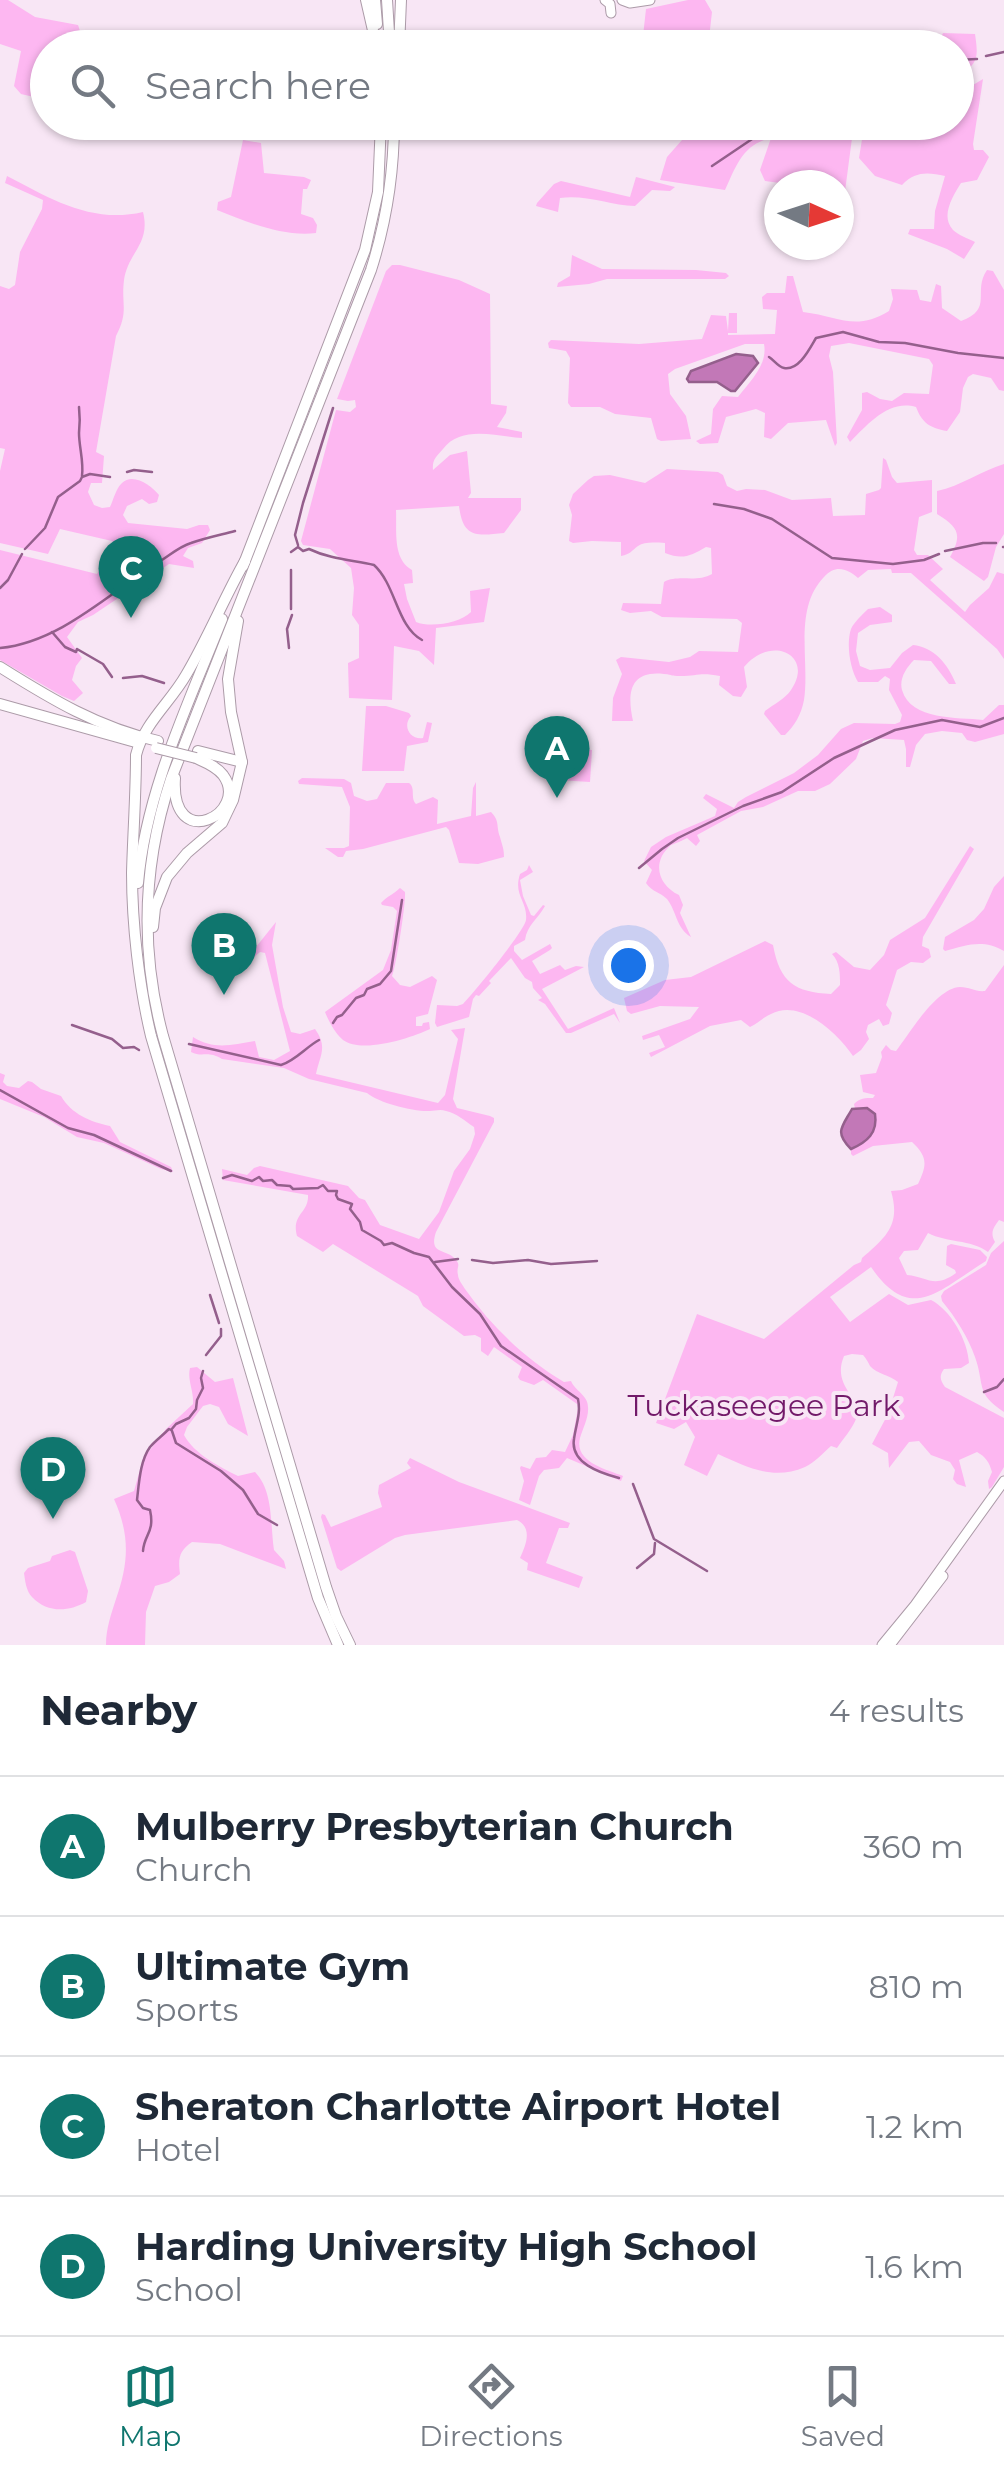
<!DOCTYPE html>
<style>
:root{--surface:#fff;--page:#f2f2f3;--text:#1f2937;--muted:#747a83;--line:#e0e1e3;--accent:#0f766e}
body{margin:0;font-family:Montserrat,sans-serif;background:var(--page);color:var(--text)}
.compass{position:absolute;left:764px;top:170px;width:90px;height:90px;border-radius:50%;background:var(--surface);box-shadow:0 2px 8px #0004;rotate:93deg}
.you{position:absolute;left:628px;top:965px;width:35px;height:35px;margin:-25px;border:8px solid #fff;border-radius:50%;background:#1a73e8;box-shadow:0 0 0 15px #1a73e833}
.badge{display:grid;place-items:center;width:65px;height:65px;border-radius:50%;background:var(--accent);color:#fff;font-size:32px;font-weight:700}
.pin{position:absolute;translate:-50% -82px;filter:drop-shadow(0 2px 5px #0008)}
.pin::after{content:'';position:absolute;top:52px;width:35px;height:30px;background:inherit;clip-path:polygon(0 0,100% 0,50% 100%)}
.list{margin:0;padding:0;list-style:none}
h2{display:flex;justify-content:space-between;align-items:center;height:130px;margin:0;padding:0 40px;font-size:42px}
h2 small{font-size:32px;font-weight:400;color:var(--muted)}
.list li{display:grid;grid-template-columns:65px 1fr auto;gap:30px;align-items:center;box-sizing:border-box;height:140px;padding:0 40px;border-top:2px solid var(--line)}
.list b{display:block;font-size:38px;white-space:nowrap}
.list p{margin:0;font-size:32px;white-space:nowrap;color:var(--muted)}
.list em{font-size:32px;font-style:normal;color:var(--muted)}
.icon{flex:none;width:55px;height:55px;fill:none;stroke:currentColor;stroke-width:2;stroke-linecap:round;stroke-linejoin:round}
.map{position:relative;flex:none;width:1004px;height:1645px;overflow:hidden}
.search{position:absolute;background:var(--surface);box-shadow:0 2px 8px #0004;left:30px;right:30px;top:30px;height:110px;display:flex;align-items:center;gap:25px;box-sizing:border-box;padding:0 35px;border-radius:55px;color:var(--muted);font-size:38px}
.sheet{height:690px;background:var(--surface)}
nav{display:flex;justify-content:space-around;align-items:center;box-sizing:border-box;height:140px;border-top:2px solid var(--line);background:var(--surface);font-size:28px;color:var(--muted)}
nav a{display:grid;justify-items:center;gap:5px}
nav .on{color:var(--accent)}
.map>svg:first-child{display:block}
</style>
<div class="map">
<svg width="1004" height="1645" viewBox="0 0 1004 1645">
<rect width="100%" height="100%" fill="#f8e6f5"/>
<!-- green -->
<g fill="#fdb7f1">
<path d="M0 0H8L35 17 78 25 83 40 80 47 48 48 30 88 47 92V100L21 94 14 86 21 51 0 44Z"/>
<path d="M688 0H705L712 12 708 47H603L610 34 633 37 636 41 643 36 646 9Z"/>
<path d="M943 33 975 34C977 49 980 62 966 70L965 81 973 85 983 79 973 144 974 150H983L989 157 977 180 961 183C953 196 940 216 953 230 958 235 969 239 975 242L964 259 947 249 908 234 910 229H934L935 211 945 176C928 172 915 171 902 185L875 176 859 158 864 127 875 128 883 122H956V48L937 47Z"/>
<path d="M698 123H854L842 214 839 213V185H795L765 181 760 170 771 138C743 144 736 166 725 190L660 180 667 157 682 140 694 138Z"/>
<path d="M243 140 261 143 264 173 304 177 311 180 307 189H303L301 214 313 218 317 225 316 233C283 237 247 222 217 210L218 202 231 197Z"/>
<path d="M7 176C51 199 92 224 143 212 151 244 128 252 124 280 121 305 129 311 116 336L96 452 104 456 102 483H91L88 492 94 505 102 508 110 507C113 501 116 488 122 483 133 472 152 486 159 495L157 502 149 504 142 499 127 506 123 515 128 523 187 529 199 525H208L210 530 202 543 188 548 183 556 193 561 194 568 169 564 93 615 78 622 67 637 82 658 76 666 72 680 83 693 74 701 62 696 0 660V550L97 574 108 557 118 550 112 541 60 529 48 554 0 543V471L5 449 0 448V286L9 289 15 285 20 252 42 209 43 200 5 183Z"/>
<path d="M636 177 675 187 670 191 652 190 635 206C610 205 584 194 560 198L558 212 536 206 537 203 554 184 561 181 630 197Z"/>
<path d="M572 255 602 269 696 270 726 273 729 276 725 279H607L589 284 557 287 558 283 570 276Z"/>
<path d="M392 265H400L459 280 490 294 491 404 507 406 506 413 497 427 522 432V438C495 436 461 425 443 449 436 457 432 460 433 470L450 455 467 451 471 493 468 498H521V510L504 533C476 536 463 538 459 506L396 510C397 530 392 559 412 570L413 583 404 584 407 599 416 622C431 628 460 623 471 612L470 591 490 588 484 622 436 628 434 665 419 651 394 646 392 700 349 698 348 663 359 658V625L352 615 354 588 351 568 330 549 303 545 301 541 336 410 350 412 356 407 355 400 348 401 337 399 386 271Z"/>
<path d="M987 270 993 271 1004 290V391L999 390 991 378 973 374 968 377 963 388 960 412 947 431C930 428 922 423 916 407 889 399 868 424 850 442L847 437 862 410V393L867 392 880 399 892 401 904 393 929 394 933 365 929 359 849 343 831 346 829 356 833 372 837 443 835 446 826 420 788 423 771 439 764 437 765 413 756 409 726 417 718 443 700 444 696 441 711 434 713 409 722 396 738 397C750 381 768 365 764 344H745L675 369 668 374 670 394 686 416 691 439 661 441 657 439 651 418 615 414 600 407H571L568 403 570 358 566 351 549 348 548 343 551 340 639 344 702 339 711 315 726 316 728 331 729 313H737V333H728V335L775 334 777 310 763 309 762 297 767 293H785L787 276H793L803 312C839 316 855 332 889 311L893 299 891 289 917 290 920 300 931 302 936 284 941 286 942 308 961 321C994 309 972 292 987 270Z"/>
<path d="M883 458 886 460 892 477 897 483 932 480V512L919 517 914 550 917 555H928L943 569 930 580 965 612 970 605 989 588 997 572 1004 574V659L997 649 911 573H892L891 569 868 570 858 578C847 569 836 564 824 577 793 609 810 661 804 700 801 715 795 725 785 735H781L764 714 765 711C774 704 785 699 791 690 815 655 771 634 744 667L747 687 741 697 733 696 719 685 720 676C700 672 698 676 680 676 670 676 674 675 664 674 629 670 627 694 633 721H612L613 698 622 674 616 660 621 657 669 662 690 657 699 651 738 652 742 623 737 619 662 617 651 611 630 613 621 610 623 603 661 604 664 582C678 574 697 583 712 574L711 548 706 547C691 556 682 560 665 553V543C657 543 645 541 638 546 631 551 631 554 621 556V542L592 541 573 543 569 541 572 515 569 505 573 494 588 480 594 476 610 475 645 483 667 469 718 472 723 475 727 486 737 491 746 489 765 490 792 500 831 498 833 516 865 515 866 494 879 490 881 488Z"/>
<path d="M1004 464V534L996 547 988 577 984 581 950 557C963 534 958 527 937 514V491C961 486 981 471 1004 464Z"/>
<path d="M880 607 892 615V622L870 625 858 633 856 651 860 666 870 670 890 668 902 653 913 645C934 647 948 664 956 684H949L931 661 914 660C906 668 899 679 902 690 911 721 958 717 983 720L999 705H1004V734L975 742 967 740 962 733 942 731 925 734 916 745 910 767H906V749L904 740 873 738 863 741 856 759 830 784 815 791H798L763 807 741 811 697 835 700 841 696 846 687 838C686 839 672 845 671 845 651 862 658 885 679 895L683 905 680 913 691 937C676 928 677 912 667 899 660 892 652 892 646 883L652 870 644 861 651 847 666 837 715 816 717 809 703 798 706 794 734 808 738 802 746 797 794 773 818 755 841 729 854 723 895 724 900 722 902 715 889 690 890 679 885 676 878 682H858C850 669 846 644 851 629 854 622 863 614 868 609Z"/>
<path d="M366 706H386L409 713 411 716C402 726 410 740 423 738L427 722 432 723 428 742 407 746 404 771H362Z"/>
<path d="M547 746 592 750 590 782 558 780V770L545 769Z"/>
<path d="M302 778 344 779 351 783 354 796 367 801 377 799 386 783H409C416 788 410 798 416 804L433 797 438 800 437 824 471 816 473 788 476 782V816L491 812C500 821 496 826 500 837 502 845 504 848 504 857L478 864 459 863 449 830 446 827 363 849 346 851 343 857H338L325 848H344L349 846 350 807 342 787 299 784 298 781Z"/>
<path d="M970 846 974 849 923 937 922 946 929 949 931 957 923 963 911 962 897 970 886 1005 892 1013 889 1024 883 1026 879 1019 868 1025 866 1032 869 1039 861 1050 853 1056C838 1034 801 998 771 1014 764 1017 758 1023 750 1027L741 1020 710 1026 651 1057 649 1053 665 1047 659 1035 643 1040 642 1036 690 1019 699 1007 660 1006 631 1014 627 1011 624 998 665 980 691 977 765 941 773 945C780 983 795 992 831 994L840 985C840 974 840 962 832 954L836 952 854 967 870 970 884 955 890 940 925 918Z"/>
<path d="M529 865 533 872 520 880 523 896 531 915 534 916 543 905 545 906C538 919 527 925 525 940L514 946V951L522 960 550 944 552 948 550 950 532 961 540 974 560 965 565 970 576 966 584 967 542 989 568 1029 614 1008 620 1023 614 1014 571 1033H566L545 1004 538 1000 542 998 533 988 532 982 525 978 511 958 489 981 491 983 479 996 476 995 473 999 469 1017 437 1027 435 1023 437 1005 457 1006 463 1004C474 993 525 930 526 920 528 901 513 896 520 874L527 870Z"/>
<path d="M1004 876V951C983 939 967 945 945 951L943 949 945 937 974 920 984 909 994 887Z"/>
<path d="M400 888 405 892C406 903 396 967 392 976L400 985 410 987 432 976 437 980 428 1014 416 1017V1026H422L423 1023 429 1022 430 1029C411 1038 362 1054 343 1040 335 1033 329 1022 325 1012L383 970 391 950 397 911 393 907 382 905 381 903C387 896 393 895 400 888Z"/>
<path d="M276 922 272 945 283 1007 291 1032 300 1034 315 1029C328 1047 320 1055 316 1074L438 1103 445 1095 458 1039 451 1030 465 1028 453 1099 457 1108 490 1116 494 1118V1122L436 1232C428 1256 447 1248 456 1260 461 1266 456 1267 458 1275 458 1279 463 1286 465 1289 492 1327 524 1358 564 1382L571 1381C575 1391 588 1395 588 1407 589 1417 583 1428 580 1438 574 1462 606 1469 623 1476L621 1481 567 1458 559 1468 544 1470 539 1476 530 1505 519 1500 524 1481 520 1468 521 1466 530 1469 536 1458 546 1457 552 1450 565 1452 573 1435 578 1408 577 1404 543 1380 534 1385 520 1380 518 1377 522 1367 494 1347 488 1356 481 1351V1338L475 1335 464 1336 423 1306 418 1296 333 1244 323 1252 297 1236C291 1214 309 1213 308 1195L223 1180 222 1169 247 1175 254 1168 260 1166 348 1186 359 1198 365 1200 380 1225 419 1239 439 1212 454 1171 470 1149 475 1134 474 1127C465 1121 456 1113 446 1111 440 1109 435 1111 430 1111 414 1112 379 1103 367 1093L309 1079 284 1068 222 1059C207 1050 203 1058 191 1052L193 1037C214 1050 231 1045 255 1041L259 1057 274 1060 290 1051 265 953 260 952 246 964 244 962Z"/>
<path d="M1004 965V1222L999 1220C993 1228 990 1233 995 1242L988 1252C970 1239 947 1243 928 1233L918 1250 904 1251 899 1258 907 1275C928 1277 934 1289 956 1273L955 1270 946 1265 947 1246 951 1244 980 1250 987 1257 986 1261C939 1290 911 1325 871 1267L830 1297 850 1322 889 1294 908 1305 931 1300C951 1310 968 1341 969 1363L961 1368 944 1369C939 1376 940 1380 945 1387L1004 1418V1467L992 1487 989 1489 988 1481 992 1472C989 1462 986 1457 977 1452L959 1460 966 1487 957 1484 953 1479 955 1470 950 1462 931 1455 919 1441 909 1442 889 1468 888 1453 872 1444 888 1414 898 1382C890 1375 877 1374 870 1366 868 1362 866 1358 863 1355L852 1354 844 1356C831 1387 863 1397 856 1419 852 1429 843 1439 837 1448L831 1446C823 1453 814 1463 805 1467 773 1481 747 1467 718 1454L707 1476 684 1465 695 1437 686 1422 674 1429 656 1423 697 1314 764 1339 854 1265 861 1262 862 1258C886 1237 901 1225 891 1191L902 1190 918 1184C927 1165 928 1157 912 1142L873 1146 853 1156 851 1154V1149C865 1143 878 1129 875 1114L866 1108 855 1109 854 1104C860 1098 865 1098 873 1098L875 1095 863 1092 860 1075 876 1073 882 1057 881 1052 886 1045 891 1050 896 1051C910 1033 936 988 960 987 970 987 975 992 985 991Z"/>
<path d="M0 1073 5 1075 3 1082 7 1086 19 1088 28 1081 32 1082 41 1089 61 1096C71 1114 91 1122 110 1126L120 1142 171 1167 173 1172 161 1169 104 1143 77 1137 44 1117 0 1099Z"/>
<path d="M1004 1241V1412C975 1393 985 1385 975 1357 968 1337 956 1318 942 1301L941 1296 944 1291 986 1265 991 1253Z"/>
<path d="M197 1367 215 1382 233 1378 248 1436 228 1424 219 1407 210 1404 203 1406 187 1427 184 1435C194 1454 220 1467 238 1476L255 1472C274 1492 270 1524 274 1550L284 1561 286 1569 220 1544 192 1542C179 1551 178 1558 180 1574L169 1582 155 1586 146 1612 145 1645H106C106 1628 111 1615 116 1599 129 1562 130 1535 114 1499L134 1491 143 1459 166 1429 193 1404C194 1391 187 1380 190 1368Z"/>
<path d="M410 1458 459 1482 570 1523 568 1528H559L546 1563 583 1577 579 1588 527 1570 528 1563 520 1558C526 1545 533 1528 517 1520L405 1535 395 1538 341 1571 337 1568 321 1517 322 1514 325 1515 331 1527 382 1507 378 1493 379 1485 411 1468 407 1463Z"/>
<path d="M70 1550 75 1552 88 1591 86 1602C68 1612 47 1613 32 1597 26 1591 25 1580 24 1573L28 1568 50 1561 52 1556Z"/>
</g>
<!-- water -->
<g fill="#c278b7" stroke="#945f8c" stroke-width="2.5">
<path d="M736 354 753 356 758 363 735 391H731L717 382H689L687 379 691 371Z"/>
<path d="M867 1108 875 1114C878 1133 867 1142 851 1149 834 1132 842 1127 852 1109Z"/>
</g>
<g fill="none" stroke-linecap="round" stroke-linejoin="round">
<!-- stream -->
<g stroke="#945f8c" stroke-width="2.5">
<path d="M986 56 1004 52"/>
<path d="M956 60 977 59"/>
<path d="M712 166 761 133 783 122"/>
<path d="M769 357C774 360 778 367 784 368 799 371 810 348 816 338L843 332 879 342 905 343 958 353 1004 358"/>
<path d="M79 407C80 416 80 424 79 433 79 447 84 462 82 476"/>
<path d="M127 472 134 470 152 472"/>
<path d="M714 504 744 509 772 519 832 558 893 564 924 560 939 554"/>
<path d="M298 545 295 535 303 503 333 408"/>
<path d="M1003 547H1004"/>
<path d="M25 549 45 528 58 497 80 481 82 477 90 474 110 477"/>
<path d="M945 551 983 543H996"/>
<path d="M291 552 298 547 303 551 309 549C330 559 351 560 374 565 396 585 397 627 422 640"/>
<path d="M0 588 8 580 22 554"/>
<path d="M291 609V570"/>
<path d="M52 632 65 647 76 652 77 649 103 664 112 677"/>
<path d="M0 648C60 642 108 594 157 563 168 557 178 547 191 543 205 538 220 535 235 531"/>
<path d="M289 648 287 629 292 615"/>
<path d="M123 678 142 676 164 683"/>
<path d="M639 868 662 849 678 838 743 806 782 792 834 758 895 730 942 720 980 727 1004 718"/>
<path d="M333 1023 337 1017 342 1015 356 998 364 995 367 989 380 984 391 971 402 900"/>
<path d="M72 1025 112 1039 123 1048 134 1047 139 1050"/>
<path d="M189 1044 281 1065C295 1061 306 1047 319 1040"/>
<path d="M0 1090 68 1128 94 1135 171 1171"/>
<path d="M223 1178 232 1175 252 1181 259 1177 263 1181 272 1180 277 1185 290 1186 293 1189 318 1188 323 1185 328 1191H337L336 1195 338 1199 352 1204 350 1209 360 1222 362 1230 381 1241 384 1245 392 1243 414 1253 429 1257 452 1287 480 1314 501 1346 578 1399C581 1414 576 1424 574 1439 570 1463 600 1473 619 1478"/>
<path d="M472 1260 493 1263 528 1260 551 1264 597 1261"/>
<path d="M435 1262 458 1259"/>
<path d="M210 1295 219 1323"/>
<path d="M206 1355 221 1336V1329"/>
<path d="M984 1392 997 1387 1004 1379"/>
<path d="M172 1431 176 1443 221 1471 243 1490 258 1514 277 1525"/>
<path d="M633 1484 654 1539 707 1571"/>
<path d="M143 1551C144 1534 155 1533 150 1510L143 1508 137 1500C139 1483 140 1461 150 1447 155 1441 163 1435 169 1429L171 1430 176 1424 189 1418 196 1409 197 1400 203 1388 201 1378 203 1371"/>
<path d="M637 1568 654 1554 655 1543"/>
</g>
<defs>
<g id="major">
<path d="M605 0 610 4 611 13"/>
<path d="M622 0 630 3 650 0"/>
<path d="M882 1645 915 1605 1004 1481"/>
<path d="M890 1645 943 1576"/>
</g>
<g id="highway">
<path d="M366 0 377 48"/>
<path d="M375 0 377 24"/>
<path d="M387 0 390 48"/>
<path d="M399 48 401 0"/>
<path d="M245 561C224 598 208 638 186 675 170 703 144 723 136 755 136 794 133 834 132 873 132 924 139 986 151 1036L318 1598 338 1645"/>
<path d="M243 566 365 250 378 192 381 122"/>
<path d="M0 667C51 699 99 728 158 741"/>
<path d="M0 704 139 743"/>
<path d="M198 751 242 762"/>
<path d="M175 778C170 855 251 813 223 775 216 766 205 762 196 758"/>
<path d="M138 883C146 791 188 705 222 619"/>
<path d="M153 927 155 908 167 877 187 853 222 823 233 800 242 762 231 712 228 679 238 621"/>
<path d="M350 1645 336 1616 326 1587 163 1036C140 950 143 863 171 779L371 270C386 223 394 172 394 122"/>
</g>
</defs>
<!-- major casing -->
<use href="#major" stroke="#ac9ba8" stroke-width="11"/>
<!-- highway casing -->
<use href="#highway" stroke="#ac9ba8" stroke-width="12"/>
<!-- major -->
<use href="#major" stroke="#fff" stroke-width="9"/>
<!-- highway -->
<use href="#highway" stroke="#fff" stroke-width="10"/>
<defs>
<path id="highway-bridge" d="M156 748 196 758"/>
</defs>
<!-- highway-bridge casing -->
<use href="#highway-bridge" stroke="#ac9ba8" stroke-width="12" stroke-linecap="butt"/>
<!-- highway-bridge -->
<use href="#highway-bridge" stroke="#fff" stroke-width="10"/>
</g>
<g text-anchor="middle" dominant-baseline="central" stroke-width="8" stroke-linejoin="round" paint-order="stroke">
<!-- park labels -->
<g font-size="30" fill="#721969" stroke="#f8e6f5">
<text x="764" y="1405">Tuckaseegee Park</text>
</g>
</g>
</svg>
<svg class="compass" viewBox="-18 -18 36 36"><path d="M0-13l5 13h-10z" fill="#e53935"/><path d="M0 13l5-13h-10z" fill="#747a83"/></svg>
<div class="you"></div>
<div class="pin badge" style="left:557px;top:798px">A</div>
<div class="pin badge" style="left:224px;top:995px">B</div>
<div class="pin badge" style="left:131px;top:618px">C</div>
<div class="pin badge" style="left:53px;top:1519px">D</div>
<div class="search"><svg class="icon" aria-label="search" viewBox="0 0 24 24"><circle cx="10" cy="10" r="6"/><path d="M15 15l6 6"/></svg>Search here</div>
</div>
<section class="sheet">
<h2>Nearby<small>4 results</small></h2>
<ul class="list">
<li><span class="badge">A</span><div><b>Mulberry Presbyterian Church</b><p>Church</p></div><em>360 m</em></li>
<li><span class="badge">B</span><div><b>Ultimate Gym</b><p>Sports</p></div><em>810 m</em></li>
<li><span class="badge">C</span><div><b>Sheraton Charlotte Airport Hotel</b><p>Hotel</p></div><em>1.2 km</em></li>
<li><span class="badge">D</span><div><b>Harding University High School</b><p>School</p></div><em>1.6 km</em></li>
</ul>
</section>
<nav>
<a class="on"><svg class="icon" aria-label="map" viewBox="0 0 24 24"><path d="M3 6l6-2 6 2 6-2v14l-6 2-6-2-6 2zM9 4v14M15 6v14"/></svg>Map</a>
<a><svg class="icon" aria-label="directions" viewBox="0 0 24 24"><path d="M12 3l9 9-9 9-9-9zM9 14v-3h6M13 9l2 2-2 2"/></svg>Directions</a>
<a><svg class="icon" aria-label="saved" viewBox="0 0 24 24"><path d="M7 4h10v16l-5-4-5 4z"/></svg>Saved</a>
</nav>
